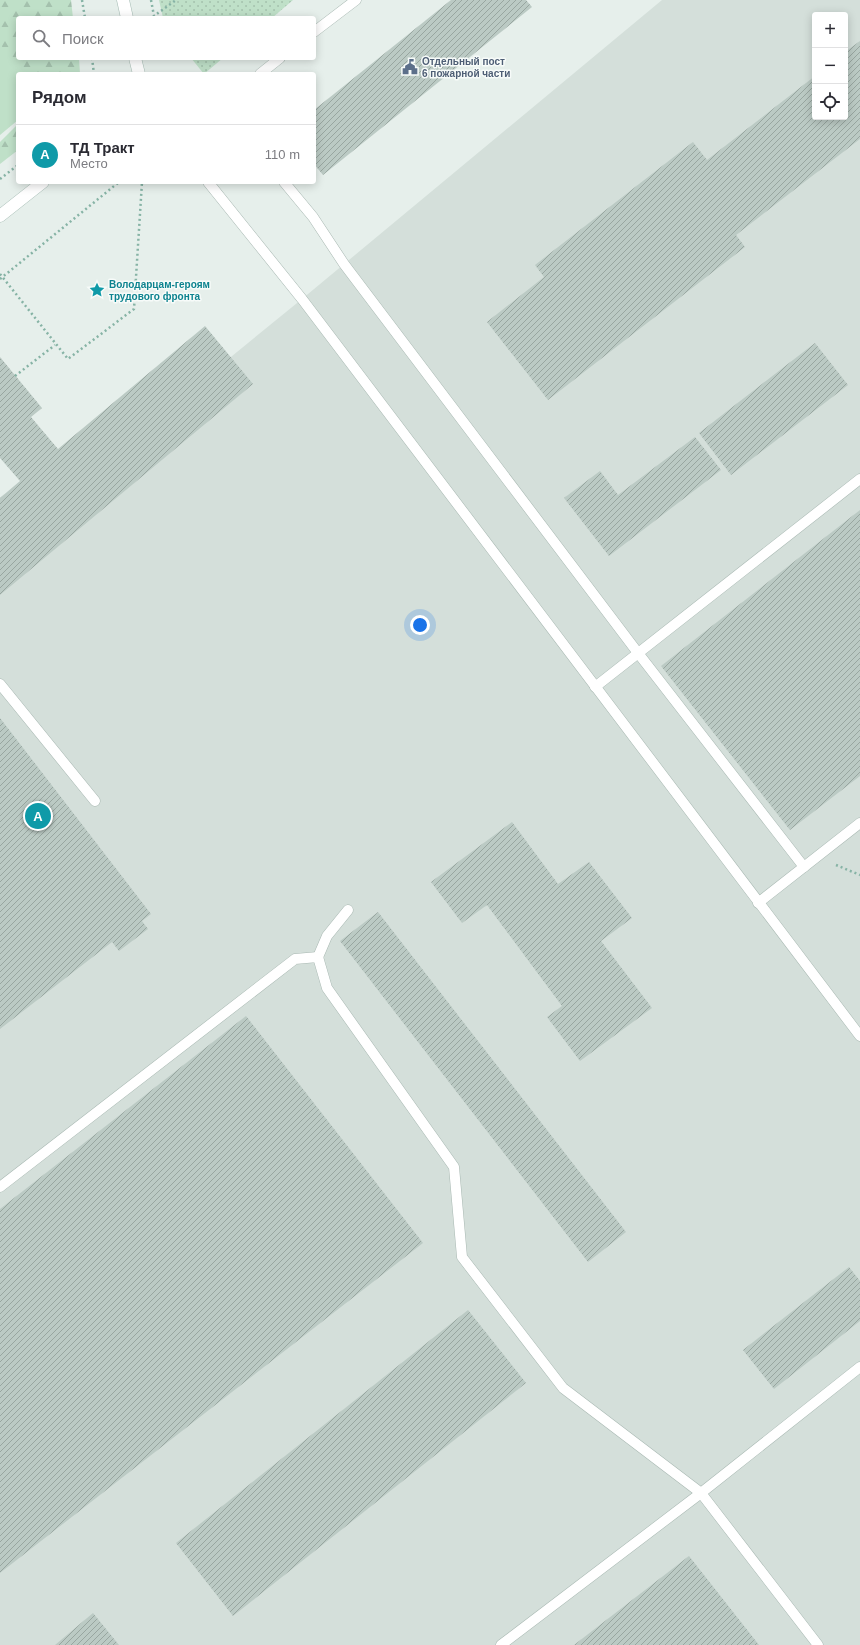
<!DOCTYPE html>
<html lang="ru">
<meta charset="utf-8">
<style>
:root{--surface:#fff;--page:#f7f7f7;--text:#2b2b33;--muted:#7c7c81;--line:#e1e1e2;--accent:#111827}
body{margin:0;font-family:Arial,sans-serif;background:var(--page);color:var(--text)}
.controls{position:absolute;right:12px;top:12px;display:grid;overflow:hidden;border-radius:4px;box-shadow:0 2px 10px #0003}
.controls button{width:36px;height:36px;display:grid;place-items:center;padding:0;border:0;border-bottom:1px solid var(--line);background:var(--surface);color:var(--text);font:20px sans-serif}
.you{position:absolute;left:420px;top:625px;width:14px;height:14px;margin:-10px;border:3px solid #fff;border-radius:50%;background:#1a73e8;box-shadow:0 0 0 6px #1a73e833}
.badge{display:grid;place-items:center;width:26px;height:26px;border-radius:50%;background:var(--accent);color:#fff;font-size:13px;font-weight:700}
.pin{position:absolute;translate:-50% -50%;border:2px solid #fff;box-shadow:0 1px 4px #0006}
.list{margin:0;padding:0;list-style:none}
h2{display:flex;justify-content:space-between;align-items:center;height:52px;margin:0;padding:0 16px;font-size:17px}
h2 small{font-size:13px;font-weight:400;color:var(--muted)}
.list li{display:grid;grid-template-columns:26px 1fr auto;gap:12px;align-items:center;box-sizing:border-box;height:60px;padding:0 16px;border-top:1px solid var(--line)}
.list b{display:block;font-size:15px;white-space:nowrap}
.list p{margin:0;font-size:13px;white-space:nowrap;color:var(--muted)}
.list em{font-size:13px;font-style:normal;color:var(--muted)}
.icon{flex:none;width:22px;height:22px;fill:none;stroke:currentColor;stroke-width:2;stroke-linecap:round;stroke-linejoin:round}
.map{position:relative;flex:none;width:860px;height:1645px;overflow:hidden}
.search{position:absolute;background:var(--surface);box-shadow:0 2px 10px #0003;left:16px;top:16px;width:300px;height:44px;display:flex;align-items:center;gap:10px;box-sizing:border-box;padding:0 14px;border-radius:4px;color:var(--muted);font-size:15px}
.panel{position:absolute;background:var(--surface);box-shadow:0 2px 10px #0003;left:16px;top:72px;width:300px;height:112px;border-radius:4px}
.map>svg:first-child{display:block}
</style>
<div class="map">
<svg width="860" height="1645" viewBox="0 0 860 1645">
<defs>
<pattern id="forest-firs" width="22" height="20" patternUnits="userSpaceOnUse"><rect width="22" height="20" fill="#bfe0c8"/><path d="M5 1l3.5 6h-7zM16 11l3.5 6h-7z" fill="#a4c1ad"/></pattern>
<pattern id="park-dots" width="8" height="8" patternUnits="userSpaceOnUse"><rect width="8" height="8" fill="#bfe0c8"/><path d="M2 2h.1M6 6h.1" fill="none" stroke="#a4c1ad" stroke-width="1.8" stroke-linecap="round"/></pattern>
<pattern id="building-hatch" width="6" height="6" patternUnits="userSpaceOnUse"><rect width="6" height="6" fill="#bbcac4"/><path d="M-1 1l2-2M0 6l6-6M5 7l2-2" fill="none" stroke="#98a6a0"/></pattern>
</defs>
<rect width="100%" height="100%" fill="#e6efeb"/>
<!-- built -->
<path fill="#d4dfda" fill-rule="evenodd" d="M662 0H860V1645H0V545L302 299ZM815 15H845V117H815Z"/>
<!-- forest -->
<g fill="url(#forest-firs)">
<path d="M0 0H71L73 18H18V58H79L80 74H18L0 58Z"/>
<path d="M18 124V150L0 164V142Z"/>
</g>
<!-- park -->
<g fill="url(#park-dots)">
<path d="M159 0H293L272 18H163Z"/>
<path d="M191 58H223L204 74Z"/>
</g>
<!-- pitch -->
<path fill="#bfe0c8" d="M0 44 25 74H18V120L0 135Z"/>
<!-- building -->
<g fill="url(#building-hatch)">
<path d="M451 0H526L532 7 323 175 314 164V110Z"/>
<path d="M860 41V139L736 235 745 247 548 400 487 322 544 277 535 265 693 142 707 160 815 76V117H845V52Z"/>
<path d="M205 326 253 384 0 595V498L20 481 0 458V357L42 408 31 417 58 449Z"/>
<path d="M815 343 848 385 731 475 699 433Z"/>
<path d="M695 437 721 470 609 556 564 498 600 471 618 495Z"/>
<path d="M860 510V776L790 830 661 666Z"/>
<path d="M0 718 151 914 142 921 148 929 119 951 112 942 0 1029Z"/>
<path d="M512 822 558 884 589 862 632 918 601 941 652 1008 580 1061 547 1017 562 1006 487 905 462 923 431 882Z"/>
<path d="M378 912 626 1232 588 1262 340 941Z"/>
<path d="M246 1016 423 1243 0 1573V1209Z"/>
<path d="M849 1267 860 1281V1321L774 1389 743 1350Z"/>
<path d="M468 1310 526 1383 233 1616 176 1543Z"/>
<path d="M689 1556 759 1645H574Z"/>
<path d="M93 1613 119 1645H55Z"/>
</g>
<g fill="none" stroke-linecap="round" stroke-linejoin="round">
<defs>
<g id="lane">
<path d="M314 32 356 0"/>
<path d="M260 74 280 58"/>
<path d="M208 182 302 299 860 1036"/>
<path d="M284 182 313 217 344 264 638 653 804 867"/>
<path d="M0 684 95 801"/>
<path d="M595 687 860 479"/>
<path d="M758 903 860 823"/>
<path d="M318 957 327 936 348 910"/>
<path d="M0 1187 295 959 318 957 327 988 454 1167 462 1257 563 1388 701 1493 818 1645"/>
<path d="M501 1645 701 1493 860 1367"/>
</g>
<g id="secondary">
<path d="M123 0 127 18"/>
<path d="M135 58 139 74"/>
<path d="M0 216 43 182"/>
</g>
</defs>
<!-- lane casing -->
<use href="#lane" stroke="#a8b8b2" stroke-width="11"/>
<!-- secondary casing -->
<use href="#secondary" stroke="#a4bbb3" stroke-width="13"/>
<!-- path -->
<g stroke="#86b3a5" stroke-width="2.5" stroke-dasharray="2 3" stroke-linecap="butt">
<path d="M82 0 85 18"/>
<path d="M151 0 154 16 176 0"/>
<path d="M92 58 94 74"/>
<path d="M0 179 18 165"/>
<path d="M0 274 68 359 134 309 142 182"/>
<path d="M0 279 119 182"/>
<path d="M15 376 55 345"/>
<path d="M836 865 860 875"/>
</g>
<!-- lane -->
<use href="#lane" stroke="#fff" stroke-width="10"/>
<!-- secondary -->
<use href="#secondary" stroke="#fff" stroke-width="12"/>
</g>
<!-- icons -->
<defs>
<symbol id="civic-bare" viewBox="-9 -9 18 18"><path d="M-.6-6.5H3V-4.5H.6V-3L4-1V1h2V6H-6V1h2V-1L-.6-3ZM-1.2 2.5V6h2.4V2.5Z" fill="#5c6f8a" stroke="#f7fbf9" stroke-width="2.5" paint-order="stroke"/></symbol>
<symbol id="sight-bare" viewBox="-9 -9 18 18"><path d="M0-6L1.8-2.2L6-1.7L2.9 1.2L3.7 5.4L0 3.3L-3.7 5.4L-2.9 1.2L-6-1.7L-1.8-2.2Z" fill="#0f9aa8" stroke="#f7fbf9" stroke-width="2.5" paint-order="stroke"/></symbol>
</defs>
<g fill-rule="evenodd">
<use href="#civic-bare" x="399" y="56" width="22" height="22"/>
<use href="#sight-bare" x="86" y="279" width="22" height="22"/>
</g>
<g text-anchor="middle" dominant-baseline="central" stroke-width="3" stroke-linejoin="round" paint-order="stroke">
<!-- service labels -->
<g font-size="10" font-weight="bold" fill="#4e5e75" stroke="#f7fbf9" text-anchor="start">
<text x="422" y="61">Отдельный пост<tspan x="422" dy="12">6 пожарной части</tspan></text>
</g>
<!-- culture labels -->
<g font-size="10" font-weight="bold" fill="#0d838f" stroke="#f7fbf9" text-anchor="start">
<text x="109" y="284">Володарцам-героям<tspan x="109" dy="12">трудового фронта</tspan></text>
</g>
</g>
</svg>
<div class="controls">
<button>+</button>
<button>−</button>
<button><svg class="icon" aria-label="locate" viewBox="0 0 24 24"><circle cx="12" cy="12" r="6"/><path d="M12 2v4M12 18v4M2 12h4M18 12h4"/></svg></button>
</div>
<div class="you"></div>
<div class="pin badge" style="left:38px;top:816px;background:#0f9aa8">A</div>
<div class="search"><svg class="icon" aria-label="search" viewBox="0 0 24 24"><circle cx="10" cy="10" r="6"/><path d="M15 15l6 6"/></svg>Поиск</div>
<section class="panel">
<h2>Рядом<small></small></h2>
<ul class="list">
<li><span class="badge" style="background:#0f9aa8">A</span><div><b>ТД Тракт</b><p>Место</p></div><em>110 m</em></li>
</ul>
</section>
</div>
